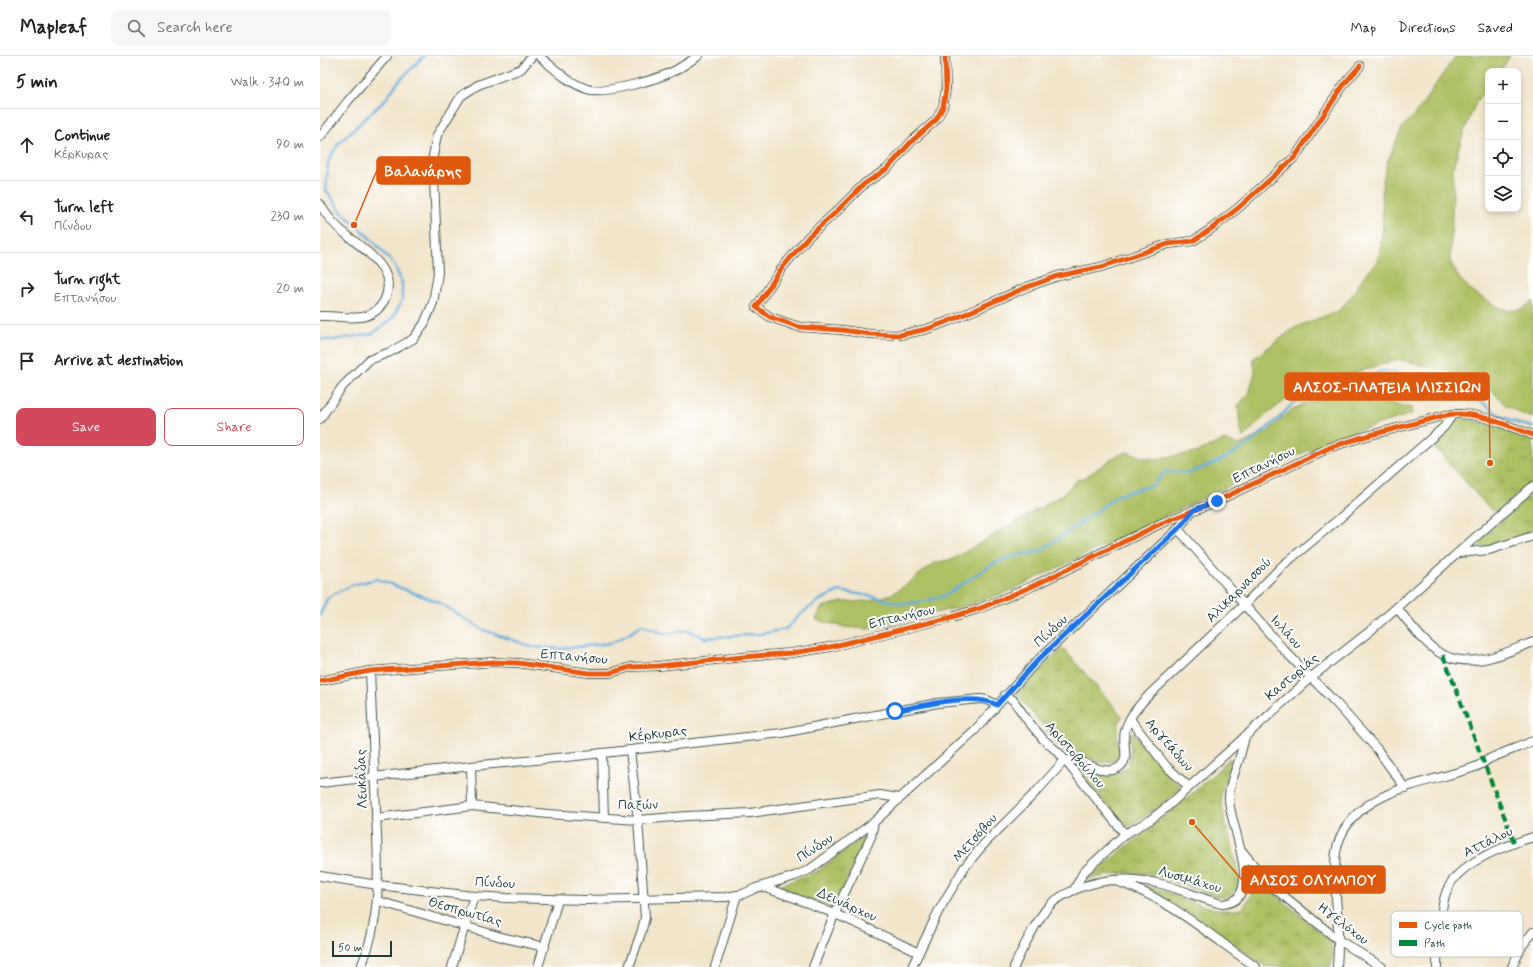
<!DOCTYPE html>
<meta charset="utf-8">
<style>
:root{--surface:#fff;--page:#f6f6f6;--text:#202124;--muted:#757577;--line:#e0e0e0;--accent:#d1495b}
body{margin:0;font-family:Mynerve,sans-serif;background:var(--page);color:var(--text)}
.controls{position:absolute;right:12px;top:12px;display:grid;overflow:hidden;border-radius:8px;box-shadow:0 2px 6px #0003}
.controls button{width:36px;height:36px;display:grid;place-items:center;padding:0;border:0;border-bottom:1px solid var(--line);background:var(--surface);color:var(--text);font:20px sans-serif}
.scale{position:absolute;left:12px;bottom:10px;width:60px;box-sizing:border-box;padding-left:4px;border:2px solid #1f3d34;border-top:0;font-size:11px;line-height:14px;white-space:nowrap;color:#1f3d34;-webkit-text-stroke:3px #fff;paint-order:stroke}
.stop{position:absolute;width:12px;height:12px;margin:-9px;border:3px solid #1a73e8;border-radius:50%;background:#fff}
.stop.end{background:#1a73e8;border-color:#fff;box-shadow:0 1px 4px #0008}
.list{margin:0;padding:0;list-style:none}
h2{display:flex;justify-content:space-between;align-items:center;height:52px;margin:0;padding:0 16px;font-size:17px}
h2 small{font-size:13px;font-weight:400;color:var(--muted)}
.list li{display:grid;grid-template-columns:26px 1fr auto;gap:12px;align-items:center;box-sizing:border-box;height:72px;padding:0 16px;border-top:1px solid var(--line)}
.list b{display:block;font-size:15px;white-space:nowrap}
.list p{margin:0;font-size:13px;white-space:nowrap;color:var(--muted)}
.list em{font-size:13px;font-style:normal;color:var(--muted)}
.actions{display:flex;gap:8px;padding:12px 16px}
.actions a{flex:1;padding:9px 0;border:1px solid var(--accent);border-radius:8px;text-align:center;font-size:14px;color:var(--accent)}
.actions .main{background:var(--accent);color:#fff}
.icon{flex:none;width:22px;height:22px;fill:none;stroke:currentColor;stroke-width:2;stroke-linecap:round;stroke-linejoin:round}
.map{position:relative;flex:none;width:1213px;height:911px;overflow:hidden}
header{display:flex;align-items:center;gap:24px;box-sizing:border-box;height:56px;padding:0 20px;background:var(--surface);border-bottom:1px solid var(--line)}
header strong{font-size:19px}
nav{display:flex;gap:22px;margin-inline-start:auto;font-size:14px}
.search{width:280px;height:36px;background:var(--page);display:flex;align-items:center;gap:10px;box-sizing:border-box;padding:0 14px;border-radius:8px;color:var(--muted);font-size:15px}
main{display:flex}
aside{flex:1;background:var(--surface)}
.map>svg:first-child{display:block}
</style>
<header>
<strong>Mapleaf</strong>
<div class="search"><svg class="icon" aria-label="search" viewBox="0 0 24 24"><circle cx="10" cy="10" r="6"/><path d="M15 15l6 6"/></svg>Search here</div>
<nav><a>Map</a><a>Directions</a><a>Saved</a></nav>
</header>
<main>
<aside>
<h2>5 min<small>Walk · 340 m</small></h2>
<ul class="list">
<li><svg class="icon" aria-label="ahead" viewBox="0 0 24 24"><path d="M12 20V5M6 11l6-6 6 6"/></svg><div><b>Continue</b><p>Κέρκυρας</p></div><em>90 m</em></li>
<li><svg class="icon" aria-label="left" viewBox="0 0 24 24"><path d="M17 20v-9H6M10 6l-5 5 5 5"/></svg><div><b>Turn left</b><p>Πίνδου</p></div><em>230 m</em></li>
<li><svg class="icon" aria-label="right" viewBox="0 0 24 24"><path d="M7 20v-9h11M14 6l5 5-5 5"/></svg><div><b>Turn right</b><p>Επτανήσου</p></div><em>20 m</em></li>
<li><svg class="icon" aria-label="arrive" viewBox="0 0 24 24"><path d="M6 21V4h12l-3 4 3 4H6"/></svg><div><b>Arrive at destination</b></div></li>
</ul>
<div class="actions"><a class="main">Save</a><a>Share</a></div>
</aside>
<div class="map">
<svg width="1213" height="911" viewBox="0 0 1213 911">
<defs>
<pattern id="park-tufts" width="24" height="20" patternUnits="userSpaceOnUse"><rect width="24" height="20" fill="#adc064"/><path d="M3 7l-1-3M5 7V3M7 7l1-3M15 17l-1-3M17 17v-4M19 17l1-3" fill="none" stroke="#8c9d53"/></pattern>
</defs>
<rect width="100%" height="100%" fill="#fff"/>
<filter id="ink" filterUnits="userSpaceOnUse"><feTurbulence type="fractalNoise" baseFrequency=".025" numOctaves="2"/><feDisplacementMap in="SourceGraphic" scale="8" xChannelSelector="R" yChannelSelector="G"/><feConvolveMatrix kernelMatrix="1 2 1 2 8 2 1 2 1" color-interpolation-filters="sRGB"/></filter>
<filter id="wash" filterUnits="userSpaceOnUse"><feTurbulence type="fractalNoise" baseFrequency=".012" numOctaves="4" result="noise"/><feDisplacementMap in="SourceGraphic" scale="16" xChannelSelector="R" yChannelSelector="G"/><feGaussianBlur stdDeviation="0.9" result="paint"/><feColorMatrix in="noise" values="0 0 0 0 0 0 0 0 0 0 0 0 0 0 0 0 0 1.4 0 .05"/><feComposite in="paint" operator="in"/></filter>
<g filter="url(#wash)">
<rect width="100%" height="100%" fill="#f2e5cb"/>
<!-- grass -->
<g fill="#adc064" stroke="#667e4c">
<path d="M1136 0H1190L1180 15H1168V29L1157 44 1141 84 1133 111V137L1130 205 1139 222 1154 237 1176 250 1188 255 1202 253 1213 245V362L1204 359 1185 349 1164 325 1078 303 1048 313 1002 325 976 336 947 358 923 382 920 370 918 349 929 338 935 315 933 303 976 271 1020 254 1033 238 1045 218 1058 206 1063 171 1062 129 1068 104 1082 72 1100 52 1124 16Z"/>
<path d="M1054 327 1060 331 1069 347 1093 352 1092 358 1020 380 887 440 687 536 644 550 550 573 525 571 496 564 502 551 522 546 549 545 572 538 589 527 614 507 633 503 742 439 758 423 764 422 796 400 808 396 821 401 833 403 875 397 904 384 919 389 947 376 968 357 983 348 1024 337Z"/>
</g>
<!-- park -->
<g fill="url(#park-tufts)" stroke="#667e4c">
<path d="M1147 363 1213 383V425L1178 456 1170 453 1112 389 1137 364Z"/>
<path d="M1213 436V475L1176 488 1164 491 1156 487Z"/>
<path d="M743 592 802 660C797 672 795 683 800 695L796 704 782 707 753 696H745L696 638Z"/>
<path d="M811 677H814L861 732 837 753 807 771 756 713V709L788 721 808 711 811 692 808 679Z"/>
<path d="M910 702C912 715 901 727 901 740 902 760 910 780 914 800 916 809 921 820 918 830 916 836 910 839 905 842 893 839 881 836 869 832 856 827 843 820 828 818 808 815 787 818 767 824 814 782 866 747 910 702Z"/>
<path d="M543 781 546 782 513 853 456 831 498 815Z"/>
<path d="M932 818 1010 885C1012 894 1014 902 1010 911H945L864 854 823 830C833 832 844 835 853 838 877 847 896 858 922 853L931 840Z"/>
</g>
<g fill="none" stroke-linecap="round" stroke-linejoin="round">
<!-- stream -->
<g stroke="#66b1df" stroke-width="2.5">
<path d="M0 283 13 284 52 278 73 262 82 244V227L75 210 55 187 20 154 6 134 8 106 18 88 65 44 78 26 104 0"/>
<path d="M0 559 8 541 32 529 57 523 118 546 161 573 213 591 239 593 291 587 307 579 322 569 344 578 368 574 385 582 440 578 466 573 481 558 500 544 519 535 551 540 583 548 606 545 624 540 674 507 694 500 719 496 769 461 798 439 833 429 845 416 869 417 902 404 929 388 959 362 974 346 1045 323 1062 315 1122 324 1149 337 1181 360 1200 368 1213 371"/>
</g>
</g>
</g>
<g filter="url(#ink)">
<g fill="none" stroke-linecap="round" stroke-linejoin="round">
<defs>
<g id="street">
<path d="M219 0C235 13 247 26 267 33 284 39 338 23 354 15 362 11 370 5 378 0"/>
<path d="M625 0 626 33 623 51 616 64 592 85 567 113 544 128 515 157 489 180 462 212 436 251 450 261 479 271 522 274 550 278 580 279 607 273 629 265 707 231 738 220 781 211 848 188 873 185 891 173 917 153 975 101 1025 27 1040 10"/>
<path d="M0 81 28 45 67 0"/>
<path d="M0 148C7 161 16 171 28 180 47 196 79 215 64 245 60 252 53 258 46 260 31 264 15 259 0 260"/>
<path d="M0 363 22 331 49 304 70 296 93 283 104 268 113 247 118 217 113 100 117 79 141 40 158 29 201 13 212 0"/>
<path d="M858 473 963 593 1016 647 1057 693 1085 732"/>
<path d="M1138 497 1169 494 1213 480"/>
<path d="M1077 552C1087 564 1096 577 1107 587 1139 619 1178 600 1213 586"/>
<path d="M0 625 50 615 173 606 198 607 269 617H290L311 611 338 610 423 601 472 597 510 591 632 561 661 552 713 530 842 467 897 445 1011 391 1043 381 1126 359C1156 354 1185 369 1213 379"/>
<path d="M685 639 693 644 708 665 723 683 739 697 805 778"/>
<path d="M810 663 846 710 869 731"/>
<path d="M282 697 284 762"/>
<path d="M151 710 152 750"/>
<path d="M0 727 151 710 247 701 462 677 618 647 660 643 667 644 677 649"/>
<path d="M56 762 152 750 228 758 318 764 367 760 430 757 560 739 579 742"/>
<path d="M922 795 949 828 1017 883 1062 911"/>
<path d="M0 820 58 829 154 840 186 842 264 844 406 841 423 838 436 832 475 820 489 814 554 766 655 674 719 603 858 473 873 454"/>
<path d="M795 825C846 840 892 881 936 911"/>
<path d="M442 831C497 848 547 871 599 897"/>
<path d="M754 834 763 817 767 813 805 778 830 764 847 751 990 622 1049 576 1213 430"/>
<path d="M58 845 185 882 225 891"/>
<path d="M41 911C63 860 58 809 56 755 54 708 52 662 50 615"/>
<path d="M132 911 154 840"/>
<path d="M218 911 238 844"/>
<path d="M309 911 321 877 325 862 318 764 310 694"/>
<path d="M395 911 417 839"/>
<path d="M493 911 515 857 551 781 554 766"/>
<path d="M592 911 618 856 644 812 663 789 717 735 744 705C760 698 780 722 798 712 812 704 801 687 805 675 808 661 820 648 829 639L925 548 962 510 1020 462 1124 371 1133 358"/>
<path d="M694 911C701 895 718 862 729 850 735 843 744 839 752 835 781 821 811 821 841 828 862 833 881 843 902 848 948 845 908 766 909 742 909 729 914 719 918 707 921 698 923 689 925 680"/>
<path d="M1017 911C1019 888 1018 864 1016 841 1016 826 1014 811 1016 796 1027 734 1107 728 1155 711 1161 709 1165 705 1171 702 1185 696 1199 691 1213 685"/>
<path d="M1117 911C1117 893 1120 848 1128 832 1140 806 1187 789 1213 781"/>
<path d="M1192 911 1202 890 1213 876"/>
</g>
</defs>
<!-- street casing -->
<use href="#street" stroke="#3f564b" stroke-width="10"/>
<!-- street -->
<use href="#street" stroke="#fff" stroke-width="8"/>
<!-- quiet -->
<path stroke="#00873e" stroke-width="4" stroke-dasharray="8 4" stroke-linecap="butt" d="M1123 599 1194 786"/>
<defs>
<g id="cycleway">
<path d="M625 0 626 33 623 51 616 64 592 85 567 113 544 128 515 157 489 180 462 212 436 251 450 261 479 271 522 274 550 278 580 279 607 273 629 265 707 231 738 220 781 211 848 188 873 185 891 173 917 153 975 101 1025 27 1040 10"/>
<path d="M0 625 50 615 173 606 198 607 269 617H290L311 611 338 610 423 601 472 597 510 591 632 561 661 552 713 530 842 467 897 445 1011 391 1043 381 1126 359C1156 354 1185 369 1213 379"/>
</g>
</defs>
<!-- cycleway casing -->
<use href="#cycleway" stroke="#fff" stroke-width="8"/>
<!-- cycleway -->
<use href="#cycleway" stroke="#e8590c" stroke-width="5"/>
</g>
</g>
<g fill="none" stroke-linecap="round" stroke-linejoin="round" filter="url(#ink)">
<!-- route -->
<path stroke="#1a73e8" stroke-width="5" d="M575 655C601 650 654 636 677 649L719 603 858 473 874 454 897 445"/>
</g>
<g text-anchor="middle" dominant-baseline="central" stroke-width="4" stroke-linejoin="round" paint-order="stroke">
<!-- street labels -->
<g font-size="14" fill="#1f3d34" stroke="#fff">
<text transform="translate(944 409) rotate(-26)">Επτανήσου</text>
<text transform="translate(919 534) rotate(-45)">Αλικαρνασσού</text>
<text transform="translate(582 561) rotate(-13)">Επτανήσου</text>
<text transform="translate(731 575) rotate(-43)">Πίνδου</text>
<text transform="translate(966 576) rotate(48)">Ιολάου</text>
<text transform="translate(254 601) rotate(5)">Επτανήσου</text>
<text transform="translate(972 621) rotate(-40)">Καστοριάς</text>
<text transform="translate(338 678) rotate(-7)">Κέρκυρας</text>
<text transform="translate(849 689) rotate(49)">Αργεάδων</text>
<text transform="translate(755 699) rotate(49)">Αριστοβούλου</text>
<text transform="translate(42 723) rotate(-92)">Λευκάδας</text>
<text transform="translate(318 749) rotate(-1)">Παξών</text>
<text transform="translate(655 782) rotate(-49)">Μετσόβου</text>
<text transform="translate(1168 786) rotate(-26)">Αττάλου</text>
<text transform="translate(495 792) rotate(-34)">Πίνδου</text>
<text transform="translate(870 824) rotate(16)">Λυσιμάχου</text>
<text transform="translate(175 827) rotate(3)">Πίνδου</text>
<text transform="translate(527 849) rotate(24)">Δεινάρχου</text>
<text transform="translate(145 856) rotate(16)">Θεσπρωτίας</text>
<text transform="translate(1023 868) rotate(37)">Ηγελόχου</text>
</g>
</g>
<!-- legend -->
<rect x="1071" y="855" width="132" height="46" rx="6" fill="#fff" stroke="#bcc5c2" stroke-width="1"/>
<rect x="1079" y="866" width="18" height="6" fill="#e8590c"/>
<rect x="1079" y="884" width="18" height="6" fill="#00873e"/>
<g font-size="11" fill="#1f3d34">
<text x="1104" y="873">Cycle path</text>
<text x="1104" y="891">Path</text>
</g>
<!-- callouts -->
<path fill="none" stroke="#de580e" stroke-width="1.5" d="M34 169L57 114M1170 407L1169 330M872 766L922 824"/>
<g fill="#de580e" stroke="#fff" stroke-width="1.5">
<circle cx="34" cy="169" r="4"/>
<circle cx="1170" cy="407" r="4"/>
<circle cx="872" cy="766" r="4"/>
</g>
<g fill="#de580e" stroke="#de580e" stroke-width="1.5">
<rect x="57" y="101" width="93" height="27" rx="4"/>
<rect x="965" y="317" width="204" height="27" rx="4"/>
<rect x="922" y="810" width="143" height="27" rx="4"/>
</g>
<g font-size="15" text-anchor="middle" font-weight="bold" fill="#fff">
<text x="103" y="120">Βαλανάρης</text>
<text x="1067" y="336">ΑΛΣΟΣ-ΠΛΑΤΕΙΑ ΙΛΙΣΣΙΩΝ</text>
<text x="993" y="829">ΑΛΣΟΣ ΟΛΥΜΠΟΥ</text>
</g>
</svg>
<div class="controls">
<button>+</button>
<button>−</button>
<button><svg class="icon" aria-label="locate" viewBox="0 0 24 24"><circle cx="12" cy="12" r="6"/><path d="M12 2v4M12 18v4M2 12h4M18 12h4"/></svg></button>
<button><svg class="icon" aria-label="layers" viewBox="0 0 24 24"><path d="M12 4l9 5-9 5-9-5zM3 14l9 5 9-5"/></svg></button>
</div>
<div class="scale">50 m</div>
<div class="stop" style="left:575px;top:655px"></div>
<div class="stop end" style="left:897px;top:445px"></div>
</div>
</main>
